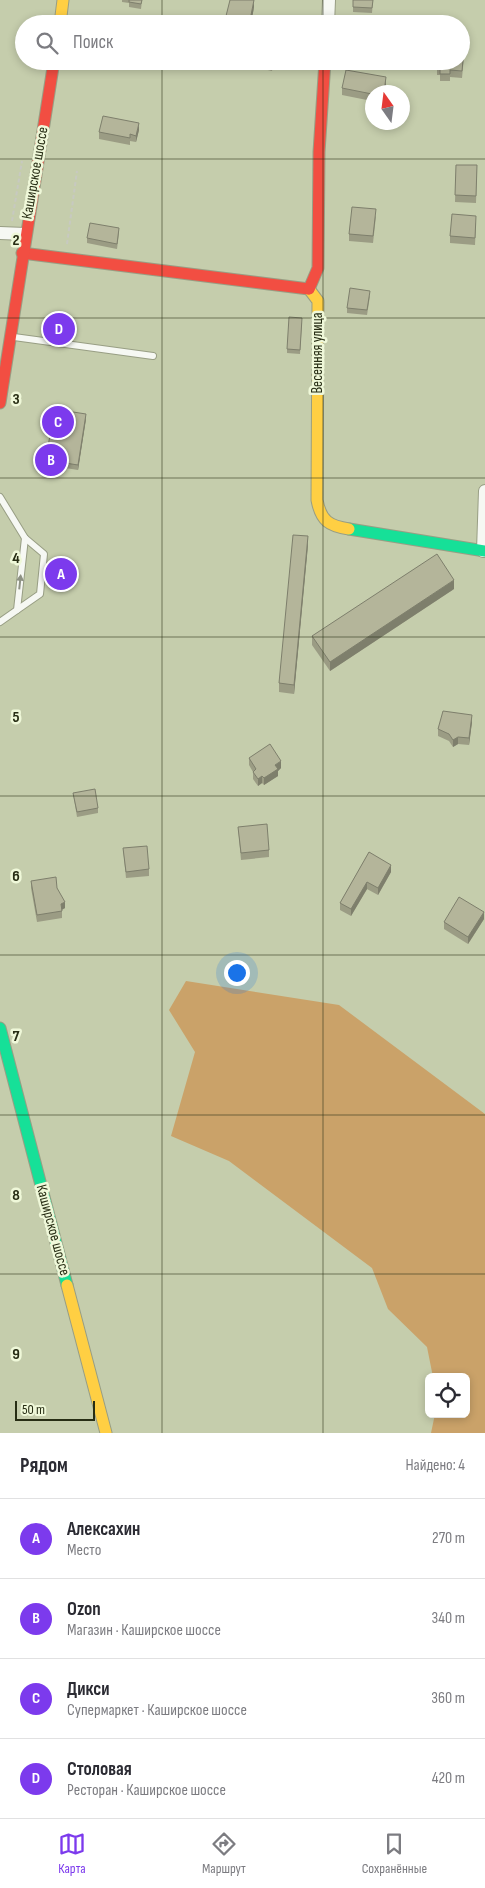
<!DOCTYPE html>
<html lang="ru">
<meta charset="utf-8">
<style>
:root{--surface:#fff;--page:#f7f7f7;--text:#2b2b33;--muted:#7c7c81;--line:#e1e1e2;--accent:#7c3aed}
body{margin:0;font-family:"Sofia Sans Condensed",sans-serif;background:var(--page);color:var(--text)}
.controls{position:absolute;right:15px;bottom:15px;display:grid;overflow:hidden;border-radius:8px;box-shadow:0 2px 8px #0003}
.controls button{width:45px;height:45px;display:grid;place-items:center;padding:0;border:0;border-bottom:1px solid var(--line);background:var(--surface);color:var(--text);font:25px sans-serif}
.compass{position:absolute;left:365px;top:85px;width:45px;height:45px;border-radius:50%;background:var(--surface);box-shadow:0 2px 8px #0003;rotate:346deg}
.scale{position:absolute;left:15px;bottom:12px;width:80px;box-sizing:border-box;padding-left:5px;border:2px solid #272d14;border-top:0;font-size:14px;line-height:18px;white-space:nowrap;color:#272d14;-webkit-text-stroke:4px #eff8d9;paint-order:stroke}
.you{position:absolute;left:236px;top:972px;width:18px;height:18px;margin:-12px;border:4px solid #fff;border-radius:50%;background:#1a73e8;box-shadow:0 0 0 8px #1a73e833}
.badge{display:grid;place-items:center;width:32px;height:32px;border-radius:50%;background:var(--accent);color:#fff;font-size:16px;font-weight:700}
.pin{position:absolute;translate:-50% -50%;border:2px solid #fff;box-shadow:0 1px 5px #0006}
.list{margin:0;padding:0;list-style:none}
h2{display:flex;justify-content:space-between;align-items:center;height:65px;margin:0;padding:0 20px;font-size:21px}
h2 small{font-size:16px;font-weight:400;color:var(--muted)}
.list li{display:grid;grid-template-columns:32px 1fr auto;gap:15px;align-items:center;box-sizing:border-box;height:80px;padding:0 20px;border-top:1px solid var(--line)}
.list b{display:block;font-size:19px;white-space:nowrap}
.list p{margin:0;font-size:16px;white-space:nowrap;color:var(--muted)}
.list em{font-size:16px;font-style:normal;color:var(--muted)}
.icon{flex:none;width:28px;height:28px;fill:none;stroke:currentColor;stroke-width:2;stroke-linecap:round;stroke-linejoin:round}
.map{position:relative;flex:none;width:485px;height:1433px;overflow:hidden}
.search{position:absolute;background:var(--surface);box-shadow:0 2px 8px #0003;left:15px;right:15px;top:15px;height:55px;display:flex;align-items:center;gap:12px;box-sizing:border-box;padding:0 18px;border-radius:28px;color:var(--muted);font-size:19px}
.sheet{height:385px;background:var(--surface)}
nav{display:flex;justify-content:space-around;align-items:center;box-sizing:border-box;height:70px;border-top:1px solid var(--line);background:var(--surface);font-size:14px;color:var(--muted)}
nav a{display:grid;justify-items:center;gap:2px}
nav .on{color:var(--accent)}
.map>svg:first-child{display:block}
</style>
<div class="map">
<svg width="485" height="1433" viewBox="0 0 485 1433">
<rect width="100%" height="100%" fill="#c5cdac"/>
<!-- forest -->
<path fill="#caa269" d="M186 981 339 1005 485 1114V1433H431L435 1414H466V1377H433L427 1347 388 1309 372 1268 229 1161 171 1136 195 1052 169 1010Z"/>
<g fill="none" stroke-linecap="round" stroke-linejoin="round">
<defs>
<g id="lane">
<path d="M14 337 153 356"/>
<path d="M0 497 25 538 17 610 0 622"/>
<path d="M17 610 40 594 44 554 25 538"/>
</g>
<g id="street">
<path d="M328 24 329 0"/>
<path d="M0 233 25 234"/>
<path d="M483 551 485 491"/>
</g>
<g id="fast">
<path d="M349 529 485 551"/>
<path d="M0 1028 67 1285"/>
</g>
<g id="slow">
<path d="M60 24 63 0"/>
<path d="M309 289 318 301 317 500C321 521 329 526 349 529"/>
<path d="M67 1285 106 1433"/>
</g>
<g id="jam">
<path d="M22 253 309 289"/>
<path d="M309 289 318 268 319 152 325 61"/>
<path d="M0 403 54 61"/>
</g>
</defs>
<!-- lane casing -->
<use href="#lane" stroke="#989e84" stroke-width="8"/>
<!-- street casing -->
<use href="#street" stroke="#989e84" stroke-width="14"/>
<!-- fast casing -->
<use href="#fast" stroke="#989e84" stroke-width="13"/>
<!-- slow casing -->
<use href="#slow" stroke="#989e84" stroke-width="13"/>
<!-- jam casing -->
<use href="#jam" stroke="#989e84" stroke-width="13"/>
<!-- path -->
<g stroke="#c7c9c0" stroke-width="2" stroke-dasharray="4 2.5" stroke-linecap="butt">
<path d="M12 221 22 161"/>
<path d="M67 244 77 171"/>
</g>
<!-- lane -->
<use href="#lane" stroke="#f6f8f3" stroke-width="6"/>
<!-- street -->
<use href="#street" stroke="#f6f8f3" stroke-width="12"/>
<!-- fast -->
<use href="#fast" stroke="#16e098" stroke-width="11"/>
<!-- slow -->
<use href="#slow" stroke="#ffcf43" stroke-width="11"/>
<!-- jam -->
<use href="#jam" stroke="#f24e42" stroke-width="11"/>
</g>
<!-- wall -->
<g fill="#9b9c84">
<path d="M122 0H142L141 9 129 7V3L122 2Z"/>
<path d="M353 0H373L372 13 353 12Z"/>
<path d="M254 7 251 24H225V20Z"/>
<path d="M465 45 462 78 450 77V81H440V75H437V61Z"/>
<path d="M203 61H218L217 69 203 67Z"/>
<path d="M259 61H274L272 71 259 68Z"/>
<path d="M386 84 372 92V101L342 95V88Z"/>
<path d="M139 130 136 142 130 141V145L99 139V132Z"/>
<path d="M456 165H477L476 203 455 202Z"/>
<path d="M376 216 373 243 349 241V234Z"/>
<path d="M476 223 475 245 450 243V236Z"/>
<path d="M119 233 117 249 87 243V238Z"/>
<path d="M370 296 367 315 347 313V308Z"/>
<path d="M302 322 300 354 287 353V349Z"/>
<path d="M86 419 78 470 46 465V460Z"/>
<path d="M308 545 294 694 279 692V683Z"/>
<path d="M54 558 71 560 69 587 52 585Z"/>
<path d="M454 589 330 671 312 645V636Z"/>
<path d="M472 722 469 745 458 744 453 747 449 741 438 736V729Z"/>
<path d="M249 758 281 768 278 771V776L264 785 262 783 258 786 253 779V772L249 765Z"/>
<path d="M73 793 98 808V813L77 817Z"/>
<path d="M238 827 269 850V857L241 860Z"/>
<path d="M123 848 149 869V876L126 878Z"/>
<path d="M369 852 391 872 378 895 367 889 351 916 340 910V903Z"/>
<path d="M31 881 57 888 65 908 62 910V918L37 922 31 888Z"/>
<path d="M484 919 468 944 444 929V922Z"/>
</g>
<!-- shaded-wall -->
<g fill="#7e7f6c">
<path d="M254 0V7L251 24H250V20Z"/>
<path d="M386 77V84L385 92H384Z"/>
<path d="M139 123V130L136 142V136Z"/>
<path d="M86 414V419L78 470V465Z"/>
<path d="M308 536V545L294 694V685Z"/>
<path d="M454 580V589L330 671V662Z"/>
<path d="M472 715V722L469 745V738Z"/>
<path d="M458 737V744L453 747V740Z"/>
<path d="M281 761V768L278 771V776L264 785V778L275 765Z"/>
<path d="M262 776V783L258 786V779Z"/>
<path d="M391 865V872L378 895V888Z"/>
<path d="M367 882V889L351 916V909Z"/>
<path d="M65 902V908L61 910V904Z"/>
<path d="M484 912V919L468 944V937Z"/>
</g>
<!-- building -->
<g fill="#b4b59a" stroke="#7e7f6c">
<path d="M129 0H142L141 4 129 2Z"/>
<path d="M230 0H254L250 20 234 16 233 21 225 20Z"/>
<path d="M353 0H373L372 8 353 7Z"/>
<path d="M461 38H465L462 71 450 70V74H440V68H437V61H461Z"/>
<path d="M203 61H217V65L203 63Z"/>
<path d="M259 61H273L272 66 259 64Z"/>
<path d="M346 70 386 77 384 92H372V94L342 88Z"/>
<path d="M103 116 139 123 136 136 130 134V138L99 132Z"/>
<path d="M456 165H477L476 196 455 195Z"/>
<path d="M352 207 376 209 373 236 349 234Z"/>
<path d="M452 214 476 216 475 238 450 236Z"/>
<path d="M90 223 119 228 117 244 87 238Z"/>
<path d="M350 288 370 291 367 310 347 308Z"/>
<path d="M289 317 302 318 300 350 287 349Z"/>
<path d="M54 409 86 414 78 465 46 460Z"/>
<path d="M293 535 308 536 294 685 279 683Z"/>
<path d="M437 554 454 580 330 662 312 636Z"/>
<path d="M54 558 71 560 69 584 52 583Z"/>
<path d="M443 711 472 715 469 738 458 737 453 740 449 734 438 729Z"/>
<path d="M270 744 281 761 275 765 278 769 264 778 262 776 258 779 253 772 256 769 249 758Z"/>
<path d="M95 789 98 808 77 812 73 793Z"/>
<path d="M267 824 269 850 241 853 238 827Z"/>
<path d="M147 846 149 869 126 872 123 848Z"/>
<path d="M369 852 391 865 378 888 367 882 351 909 340 903Z"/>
<path d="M56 877 57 888 65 902 61 904 62 911 37 915 31 881Z"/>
<path d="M459 897 484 912 468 937 444 922Z"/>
</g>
<!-- one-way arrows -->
<defs><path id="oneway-solid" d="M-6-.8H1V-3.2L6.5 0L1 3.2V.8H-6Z" transform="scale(1.25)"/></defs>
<use fill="#8e9284" href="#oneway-solid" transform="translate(20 582) rotate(-84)"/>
<!-- grid -->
<path fill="none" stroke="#272d14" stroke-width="1" stroke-opacity="0.55" d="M162 0V24M323 0V24M162 61V1433M323 61V1433M0 159H485M0 318H485M0 478H485M0 637H485M0 796H485M0 955H485M0 1115H485M0 1274H485"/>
<g text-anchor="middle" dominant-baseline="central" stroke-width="5" stroke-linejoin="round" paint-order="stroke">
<!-- street labels -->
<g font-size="15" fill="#272d14" stroke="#eff8d9">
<text transform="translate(35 173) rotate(-80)">Каширское шоссе</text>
<text transform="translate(317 353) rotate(-90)">Весенняя улица</text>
<text transform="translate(53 1230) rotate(75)">Каширское шоссе</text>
</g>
</g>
<g font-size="16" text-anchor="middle" font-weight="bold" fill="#272d14" stroke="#eff8d9" stroke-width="5" stroke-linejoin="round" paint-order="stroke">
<text x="16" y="245">2</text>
<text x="16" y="404">3</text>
<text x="16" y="563">4</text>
<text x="16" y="722">5</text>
<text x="16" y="881">6</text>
<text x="16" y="1041">7</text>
<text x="16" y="1200">8</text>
<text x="16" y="1359">9</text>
</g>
</svg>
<div class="controls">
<button><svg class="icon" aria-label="locate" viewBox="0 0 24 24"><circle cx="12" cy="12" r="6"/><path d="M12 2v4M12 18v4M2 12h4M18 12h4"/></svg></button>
</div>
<svg class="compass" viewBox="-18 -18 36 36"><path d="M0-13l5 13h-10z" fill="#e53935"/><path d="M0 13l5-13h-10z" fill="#7c7c81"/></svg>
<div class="scale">50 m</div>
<div class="you"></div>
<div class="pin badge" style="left:61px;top:574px">A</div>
<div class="pin badge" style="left:51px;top:460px">B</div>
<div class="pin badge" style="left:58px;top:422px">C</div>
<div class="pin badge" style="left:59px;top:329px">D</div>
<div class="search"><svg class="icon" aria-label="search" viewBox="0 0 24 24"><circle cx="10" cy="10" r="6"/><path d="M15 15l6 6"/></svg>Поиск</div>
</div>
<section class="sheet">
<h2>Рядом<small>Найдено: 4</small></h2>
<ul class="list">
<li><span class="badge">A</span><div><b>Алексахин</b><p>Место</p></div><em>270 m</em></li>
<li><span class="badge">B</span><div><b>Ozon</b><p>Магазин · Каширское шоссе</p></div><em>340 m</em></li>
<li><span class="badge">C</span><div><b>Дикси</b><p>Супермаркет · Каширское шоссе</p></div><em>360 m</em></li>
<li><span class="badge">D</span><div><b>Столовая</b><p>Ресторан · Каширское шоссе</p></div><em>420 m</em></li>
</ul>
</section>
<nav>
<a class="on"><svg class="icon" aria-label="map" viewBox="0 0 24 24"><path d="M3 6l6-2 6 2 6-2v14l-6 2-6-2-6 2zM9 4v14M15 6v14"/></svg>Карта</a>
<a><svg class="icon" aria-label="directions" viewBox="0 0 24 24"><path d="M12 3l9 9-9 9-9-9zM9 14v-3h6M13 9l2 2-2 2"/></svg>Маршрут</a>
<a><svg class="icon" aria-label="saved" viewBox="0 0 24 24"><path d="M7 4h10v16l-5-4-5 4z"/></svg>Сохранённые</a>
</nav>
